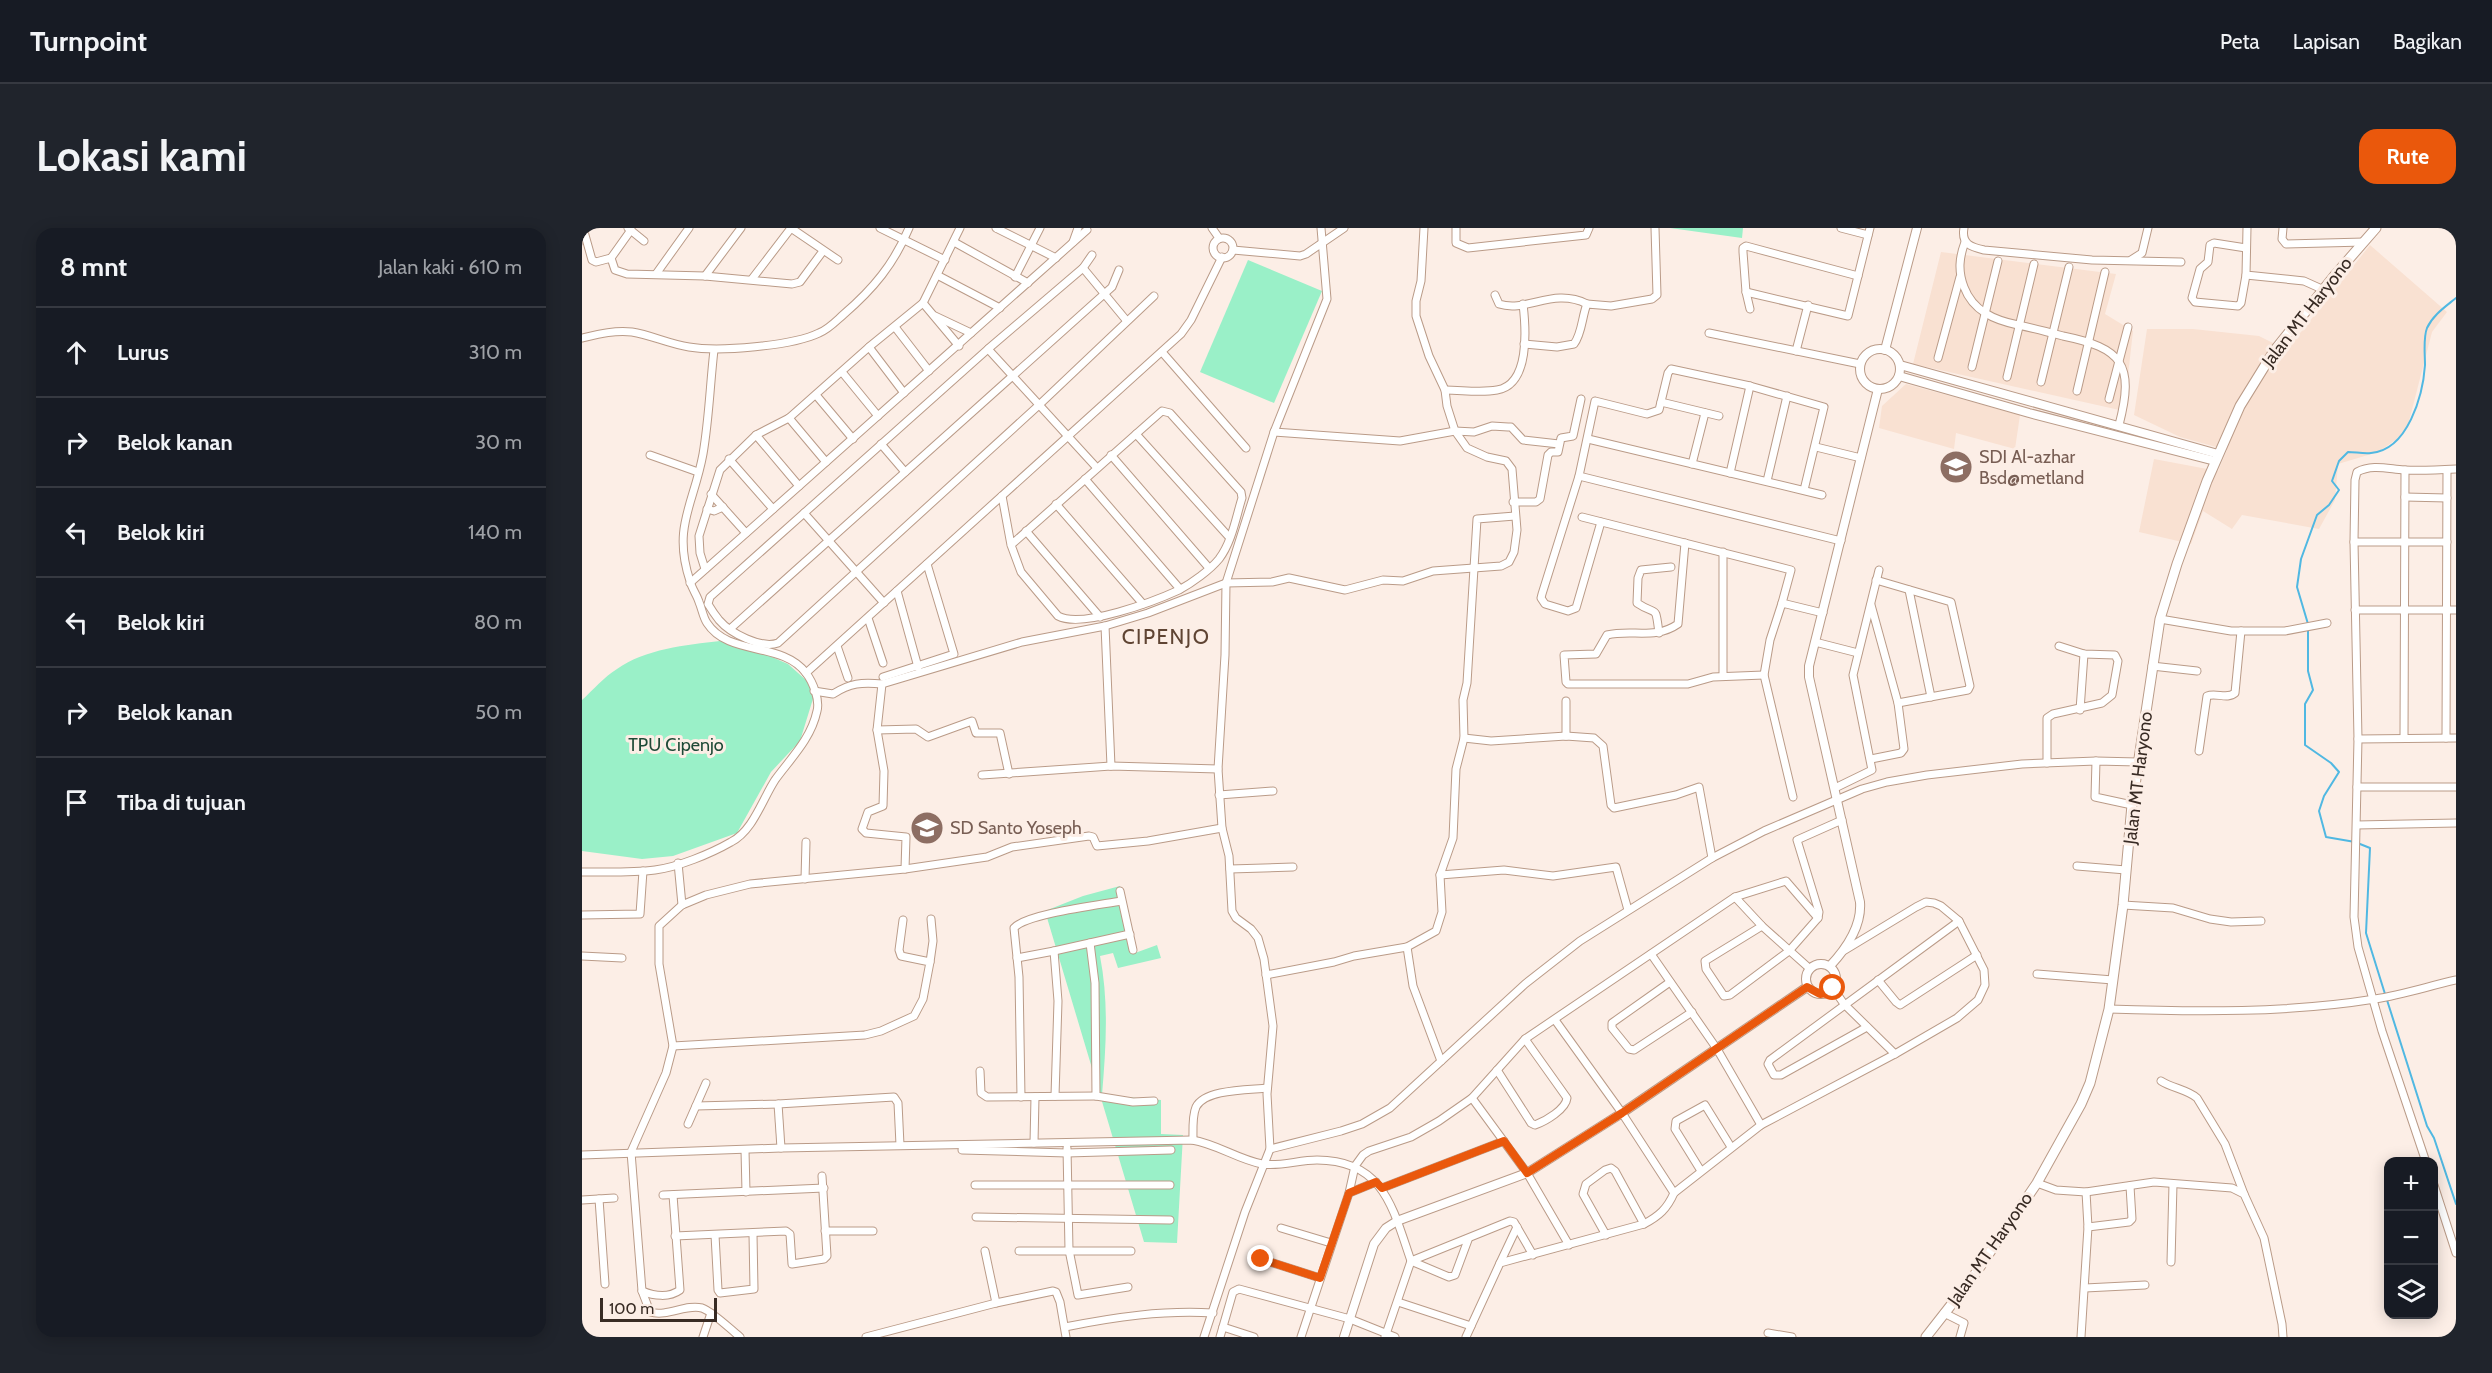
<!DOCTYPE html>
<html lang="id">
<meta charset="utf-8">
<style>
:root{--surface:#171b24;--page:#20242c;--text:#f1f3f6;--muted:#9ea1a6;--line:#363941;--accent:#ea580c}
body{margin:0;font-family:Cabin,sans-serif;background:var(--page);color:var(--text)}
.controls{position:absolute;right:18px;bottom:18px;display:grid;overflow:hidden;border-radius:12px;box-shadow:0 3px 15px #0003}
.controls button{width:54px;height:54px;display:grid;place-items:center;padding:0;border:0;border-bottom:2px solid var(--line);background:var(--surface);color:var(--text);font:30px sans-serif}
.scale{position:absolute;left:18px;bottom:15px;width:117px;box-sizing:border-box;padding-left:6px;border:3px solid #382b24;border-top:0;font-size:16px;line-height:21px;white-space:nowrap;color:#382b24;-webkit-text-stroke:4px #fceee6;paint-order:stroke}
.stop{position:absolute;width:18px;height:18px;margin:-14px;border:4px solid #ea580c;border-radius:50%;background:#fff}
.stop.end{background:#ea580c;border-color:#fff;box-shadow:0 2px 6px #0008}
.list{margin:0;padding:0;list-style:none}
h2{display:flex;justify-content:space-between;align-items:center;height:78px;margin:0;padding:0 24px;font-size:26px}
h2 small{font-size:20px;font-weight:400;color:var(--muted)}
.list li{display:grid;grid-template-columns:39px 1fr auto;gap:18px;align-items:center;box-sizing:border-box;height:90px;padding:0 24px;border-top:2px solid var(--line)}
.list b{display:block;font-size:22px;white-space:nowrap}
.list em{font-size:20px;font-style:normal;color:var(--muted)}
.icon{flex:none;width:33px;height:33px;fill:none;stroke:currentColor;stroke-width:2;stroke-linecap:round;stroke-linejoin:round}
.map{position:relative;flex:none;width:1874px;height:1109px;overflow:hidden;border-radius:18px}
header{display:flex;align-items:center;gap:36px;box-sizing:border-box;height:84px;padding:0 30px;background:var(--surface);border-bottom:2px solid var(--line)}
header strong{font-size:28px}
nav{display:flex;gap:33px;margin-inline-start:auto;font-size:21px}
.intro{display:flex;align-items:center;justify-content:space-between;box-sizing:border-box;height:144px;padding:0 36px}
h1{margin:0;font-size:42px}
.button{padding:15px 27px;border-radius:18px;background:var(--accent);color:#fff;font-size:21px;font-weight:700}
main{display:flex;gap:36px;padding:0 36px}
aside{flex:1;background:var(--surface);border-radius:18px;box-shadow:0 3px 15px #0003}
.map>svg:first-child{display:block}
</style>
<header>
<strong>Turnpoint</strong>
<nav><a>Peta</a><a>Lapisan</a><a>Bagikan</a></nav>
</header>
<div class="intro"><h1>Lokasi kami</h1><a class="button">Rute</a></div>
<main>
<aside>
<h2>8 mnt<small>Jalan kaki · 610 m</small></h2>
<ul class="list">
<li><svg class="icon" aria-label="ahead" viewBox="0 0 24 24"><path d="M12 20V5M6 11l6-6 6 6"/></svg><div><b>Lurus</b></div><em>310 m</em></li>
<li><svg class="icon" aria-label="right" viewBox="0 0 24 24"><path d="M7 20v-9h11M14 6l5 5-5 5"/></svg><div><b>Belok kanan</b></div><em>30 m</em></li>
<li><svg class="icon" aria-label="left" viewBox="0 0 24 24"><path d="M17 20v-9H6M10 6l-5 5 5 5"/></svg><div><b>Belok kiri</b></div><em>140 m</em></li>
<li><svg class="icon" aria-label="left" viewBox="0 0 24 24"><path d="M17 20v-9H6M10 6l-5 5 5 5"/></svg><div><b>Belok kiri</b></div><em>80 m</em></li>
<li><svg class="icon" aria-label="right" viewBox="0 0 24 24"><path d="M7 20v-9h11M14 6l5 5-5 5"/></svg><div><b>Belok kanan</b></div><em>50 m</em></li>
<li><svg class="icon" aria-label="arrive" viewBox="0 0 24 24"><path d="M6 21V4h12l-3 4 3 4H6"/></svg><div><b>Tiba di tujuan</b></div></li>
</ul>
</aside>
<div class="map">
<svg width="1874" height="1109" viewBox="0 0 1874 1109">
<rect width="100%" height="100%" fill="#fceee6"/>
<!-- built -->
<g fill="#f9e1d2">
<path d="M1788 17 1865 84 1850 104 1826 197 1815 211 1796 224 1756 236 1753 272 1737 301 1660 287 1650 301 1621 283 1609 316 1557 304 1572 231 1636 243 1645 222 1598 209 1552 187 1565 101H1611L1677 108 1701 120 1719 104Z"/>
<path d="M1359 24 1534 46 1523 86 1551 103 1542 183 1331 136Z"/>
<path d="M1324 156 1438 187 1433 221 1374 205 1372 221 1297 200 1300 178Z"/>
</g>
<!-- green -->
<g fill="#9af0c8">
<path d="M1088 0H1161L1160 10Z"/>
<path d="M666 32 740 63 692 175 618 144Z"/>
<path d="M138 413 174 422 206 436 234 461 218 513 189 544 155 605 91 628 60 631 0 623V472C11 462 22 449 35 441 63 421 104 417 138 413Z"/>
<path d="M538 658 553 725 575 717 579 730 536 740 531 725 518 728C527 774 524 820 520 867L579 872V906L601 907 595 1015 562 1014 463 683 501 668Z"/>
</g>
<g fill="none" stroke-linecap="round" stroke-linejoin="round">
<!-- stream -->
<g stroke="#50b8e2" stroke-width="2">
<path d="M1726 396 1715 359 1719 331 1735 287 1747 277 1757 262 1750 253 1757 233 1766 224C1773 224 1782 226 1789 225 1826 222 1841 167 1843 137 1843 126 1841 110 1845 100 1851 87 1863 79 1874 70"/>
<path d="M1726 401V443L1731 462 1723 476V517L1749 535 1757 544 1742 568 1737 583 1744 609 1773 614 1788 620 1784 705 1803 766"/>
<path d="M1805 772 1845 898 1852 910 1874 976"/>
</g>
<defs>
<g id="minor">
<path d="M1 0 10 32 14 34 29 30 33 42 45 46 123 48 210 56 218 54 241 23"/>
<path d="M46 0 62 13"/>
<path d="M298 0 363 32"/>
<path d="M414 0 474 30"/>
<path d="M630 0 637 10"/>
<path d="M874 0V15L886 20 1004 7 1007 0"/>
<path d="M1259 0 1286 7"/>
<path d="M1382 0C1379 16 1389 19 1402 22L1510 32 1599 34"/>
<path d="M1665 0 1664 47 1722 53 1742 62"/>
<path d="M1701 0 1700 11 1704 16 1782 14"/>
<circle cx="641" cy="20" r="10"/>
<path d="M372 14 446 55"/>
<path d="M491 14 496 0"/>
<path d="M1383 14C1377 30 1376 43 1382 59 1391 83 1412 92 1436 97 1451 100 1466 104 1481 108 1540 120 1553 136 1537 197"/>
<path d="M651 22 718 28 724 26 762 0"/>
<path d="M510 27 501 40 406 121 128 369 126 376C129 381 133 387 137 392 148 405 179 421 196 415L457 177 572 68"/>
<path d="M29 30 49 2"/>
<path d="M1549 32 1560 25 1566 0"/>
<path d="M501 40 544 92"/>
<path d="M74 46 107 0"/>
<path d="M355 47 418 80"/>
<path d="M1664 47 1659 75 1656 78 1613 74 1610 70 1618 41 1626 34 1628 17 1632 15 1664 20"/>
<path d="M123 48 159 0"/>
<path d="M433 49 458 0"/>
<path d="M170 51 209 0 256 32"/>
<path d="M1164 64 1266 88 1288 0"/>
<path d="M913 67 917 76C945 85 971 59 1005 76"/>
<path d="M341 75 377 118"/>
<path d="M1168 81 1164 64 1161 24V20L1164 18 1276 48"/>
<path d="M353 88 389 105"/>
<path d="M313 99 347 143"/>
<path d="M1127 105 1278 136"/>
<path d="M0 110C17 106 33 102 50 104 69 107 87 116 107 119 137 124 210 118 237 105 247 101 254 93 262 86 291 61 312 36 327 0"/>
<path d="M942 116 975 119 992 116C1000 106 1000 88 1005 76L1029 78 1070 71 1075 67 1073 0"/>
<path d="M287 119 322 165"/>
<path d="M406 121 515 240"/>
<path d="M1214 123 1226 77"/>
<path d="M580 124 664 220"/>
<path d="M1356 130 1378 49"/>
<path d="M1390 139 1416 33"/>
<path d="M260 144 296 188"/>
<path d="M1425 149 1452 36"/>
<path d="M1459 154 1487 39"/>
<path d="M863 162C880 162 899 165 915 162 948 157 944 101 941 76"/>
<path d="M1495 163 1523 44"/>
<path d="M234 167 271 211"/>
<path d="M1527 171 1546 99"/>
<path d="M1079 174 1137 188"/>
<path d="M207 190 244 234"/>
<path d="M692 204 818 213 873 203 892 204 910 198 926 199H929L941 212 977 216"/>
<path d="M554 206 647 309"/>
<path d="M174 207 217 258"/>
<path d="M1006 211 1240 267"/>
<path d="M299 216 323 244"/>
<path d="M1234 219 1279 230"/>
<path d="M68 227 116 244"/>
<path d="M529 227 627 340"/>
<path d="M147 231 191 281"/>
<path d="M1110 236 1123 185"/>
<path d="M1148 245 1168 158"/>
<path d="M997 248 1259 313"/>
<path d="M503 251 598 361"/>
<path d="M1185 253 1205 168"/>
<path d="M129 266 164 305"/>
<path d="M420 268 429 317 439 344 476 388C500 401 573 373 597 362 610 355 628 342 637 331 650 314 654 289 660 270L659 264 588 185 580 183 429 317"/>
<path d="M1823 269 1865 270"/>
<path d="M931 274H954L958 271 966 227 969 224H976L979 210 991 208 999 171"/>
<path d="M474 276 561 376"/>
<path d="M125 281 132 283 141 279"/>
<path d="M222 285 302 375"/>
<path d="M1000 289 1209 342 1200 375"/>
<path d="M1019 294 994 380 986 383 963 376 959 370 960 366 997 248 1013 173 1065 186 1077 182 1086 145 1089 141 1168 158 1242 179 1222 262"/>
<path d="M444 303 518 389"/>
<path d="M1772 314H1865"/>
<path d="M1103 315 1096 396C1073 412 1050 401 1025 407L1014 426 982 427 984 454 986 456H1106L1131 449 1182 447"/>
<path d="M1141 324V448"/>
<path d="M123 341 118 325 117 308 138 242 174 207 207 190 287 119 341 75 378 0"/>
<path d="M1294 352 1369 374 1388 458 1386 462 1316 475"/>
<path d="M108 355 505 2"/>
<path d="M1327 362 1349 469"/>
<path d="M315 363 336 439"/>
<path d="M1773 382H1874"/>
<path d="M286 390 301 435"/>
<path d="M1578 391 1649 403H1703L1745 395"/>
<path d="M523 398 529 538"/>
<path d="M148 401 530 59 537 42"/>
<path d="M1077 405C1073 375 1076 389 1055 375L1056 350 1059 342 1089 339"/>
<path d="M1233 414 1276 425"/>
<path d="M255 418 266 450"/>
<path d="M1570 438 1615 443"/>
<path d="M224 445 599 106 609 92 640 29"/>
<path d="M301 449 372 426 345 336"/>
<path d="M232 463 251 466C268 455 280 454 300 456L440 414 523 398 566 385 644 355 690 354 707 350 763 362 801 352 821 353 851 343 919 338 927 334 932 324 935 302 930 241 924 233 905 229 885 220 873 203 865 178 863 162 847 128 834 88V73L839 53 842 0"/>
<path d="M1498 482 1502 426"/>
<path d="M295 502 334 501 346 509 390 493 394 505H418L427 546"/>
<path d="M984 508V473"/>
<path d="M882 510 909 513 984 508 1012 510 1021 518 1029 577 1032 580 1094 567 1117 559 1130 630"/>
<path d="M1822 510 1823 242"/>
<path d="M1864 510 1865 242"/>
<path d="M1776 511 1874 510"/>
<path d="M1617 523 1625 468C1634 464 1645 472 1653 465L1659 403"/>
<path d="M1289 531 1319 525 1322 521 1316 475 1289 377"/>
<path d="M1514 533 1513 569 1550 577"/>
<path d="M1465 535V490L1471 486 1520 475 1530 467 1536 433 1533 427 1502 426 1477 418"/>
<path d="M400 547 529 538 636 541"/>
<path d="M1775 559H1874"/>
<path d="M1253 560 1290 542 1271 447 1297 342"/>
<path d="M637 567 691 563"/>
<path d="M1211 569 1182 447 1188 412 1200 375 1241 385"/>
<path d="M1775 597 1874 595"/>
<path d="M96 635 100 677"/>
<path d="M1495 638 1544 642"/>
<path d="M323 641 405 629 430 619 507 608 511 609 515 618 566 613 640 600"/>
<path d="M648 641 711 639"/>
<path d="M0 644C24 644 49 645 73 642 96 639 128 626 149 614 171 603 180 572 193 552 209 530 229 511 235 483 238 472 231 454 224 445 200 413 147 429 125 395 121 389 120 381 117 374 115 367 110 361 108 353 90 299 112 276 121 226 127 191 128 157 132 122"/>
<path d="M858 647 922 642 971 648 1034 639 1046 682"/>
<path d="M223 651 224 614"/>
<path d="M538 663 551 722"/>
<path d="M1153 669 1180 698 1227 740"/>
<path d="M1541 677 1591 680 1628 691 1649 694 1679 693"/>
<path d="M0 687 58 686 61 643"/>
<path d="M1180 698 1123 733 1124 741 1142 768 1148 767 1207 723 1236 690 1237 684 1215 612 1260 592"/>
<path d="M508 715 513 755 514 868 551 874 572 873"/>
<path d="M825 719 831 758 859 833"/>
<path d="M472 723 548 706"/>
<path d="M1069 726 1135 821 1179 897"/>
<path d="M0 728 40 730"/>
<path d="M435 730 472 723 476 773 473 868"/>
<path d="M348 734 351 713 349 691"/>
<path d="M1455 746 1531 752"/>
<path d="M684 747 752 734 772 728 825 719 854 703 860 684 858 647 871 610 874 541 882 510 881 472 885 455 895 291 933 288"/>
<path d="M1296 752 1314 774 1318 777 1395 727"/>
<path d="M1088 754 1030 795V800L1047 821 1052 822 1110 784"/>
<path d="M1251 760 1262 776 1313 826"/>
<path d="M1527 781C1615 784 1706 785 1793 771 1820 767 1847 758 1874 752"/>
<path d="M973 792 1040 885 1092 965"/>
<path d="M1285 799 1199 847H1192L1186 836 1188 832 1377 693"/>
<path d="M91 818 283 807 299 803 332 788 341 771 348 734 319 728 317 722 321 692"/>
<path d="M915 842 949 895 953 897C964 893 984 881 985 870L943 811"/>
<path d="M398 843 399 865 405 869 514 868"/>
<path d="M1579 853C1590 860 1606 862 1615 870L1643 916 1662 966"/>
<path d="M439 869 437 749 432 700C444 686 517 677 539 673"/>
<path d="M890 870 945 945 987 1017"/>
<path d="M196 876 199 920"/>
<path d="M114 878 196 876 312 869 316 875 318 917"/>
<path d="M106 896 124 855"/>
<path d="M611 912C611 903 610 888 614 879 623 861 667 862 685 860"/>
<path d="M452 915 453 869"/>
<path d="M485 920 487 1022 496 1067 546 1059"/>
<path d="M688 921 759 903 780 896 808 880 943 756 998 713 1130 630 1182 603 1280 561 1305 554 1345 547 1440 536 1514 533 1556 534"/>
<path d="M163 922 164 964"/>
<path d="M380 922 485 925 589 922"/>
<path d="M0 927 199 920 610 912C635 916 655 931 680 936 697 939 717 932 735 932 802 932 811 981 829 1033L867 1049 873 1047 886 1012"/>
<path d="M1844 934 1800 803 1776 719 1772 689 1776 511 1772 314 1773 252 1775 244C1790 236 1806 241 1822 242 1839 243 1857 242 1874 241"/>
<path d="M1119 943 1093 901 1094 893 1123 877 1149 919"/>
<path d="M1455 955 1474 962 1504 964 1572 954 1650 960 1662 966 1682 1010 1700 1096 1701 1109"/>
<path d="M393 957H588"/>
<path d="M1852 957 1874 1025"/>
<path d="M800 960 922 913"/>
<path d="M767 965 794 954"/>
<path d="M81 967 242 960"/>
<path d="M17 971 23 1056"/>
<path d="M0 972 32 970"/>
<path d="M394 989 588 992"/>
<path d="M1506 999 1547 994 1550 991 1548 958"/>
<path d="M699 1000 749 1015"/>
<path d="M243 1003H291"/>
<path d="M133 1007 136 1062 138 1065 172 1061 171 1006"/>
<path d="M1024 1007 1001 966 1004 956 1023 942 1029 940 1033 943 1062 996"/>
<path d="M93 1008 204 1003 208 1006 210 1036 242 1031 245 1028 240 948"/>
<path d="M403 1023 414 1075"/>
<path d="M437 1023H549"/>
<path d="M679 1031 738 1050"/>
<path d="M1589 1034 1591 956"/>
<path d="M918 1035 935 999"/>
<path d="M1503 1060 1563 1057"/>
<path d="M60 1063C72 1068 87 1070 98 1062L91 967"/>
<path d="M816 1074 889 1098"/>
<path d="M1362 1085 1382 1095 1378 1109"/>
<path d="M483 1099C533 1089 581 1082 631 1085"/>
<path d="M641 1099 672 1109"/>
<path d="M1186 1105 1210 1109"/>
<path d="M121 1109 129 1085"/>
<path d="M158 1109C148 1101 131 1084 120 1080 103 1076 86 1089 68 1084L60 1063 49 924 84 845 91 818 77 736V698L100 677 124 667 168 656 323 641 324 609 284 605 280 601 286 584 301 578 302 543 295 502 300 456"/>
<path d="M284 1109 414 1075 471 1063 474 1064 478 1074 484 1109"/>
<path d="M622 1109 663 984 688 921 685 866 691 798 682 731 676 710 669 701 654 690 650 683 647 628 640 600 636 541 643 427 644 355 692 204 745 71 739 0"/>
<path d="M638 1109 651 1064 657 1061 768 1091 813 1109"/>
<path d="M719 1109 767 965 773 938 781 927 787 923 829 909 857 893 890 870 943 811 1153 669 1204 653 1236 690"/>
<path d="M803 1109 829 1033 928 993 932 994 951 1027"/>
<path d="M884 1109 918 1035 1062 996C1077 988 1085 981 1092 965L1179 897 1313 826 1375 790 1396 772 1403 757 1402 742 1377 693 1359 678 1352 675 1344 674 1334 679 1263 722"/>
<path d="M1499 1109 1506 999 1504 964"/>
</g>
<g id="tertiary">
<circle cx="1298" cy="141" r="20"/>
<path d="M1303 122 1335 0"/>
<path d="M1318 137 1636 226"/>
<path d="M1317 148 1447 185 1633 233"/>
<circle cx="1239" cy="751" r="15"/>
<path d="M1248 738C1264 721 1280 699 1278 674L1227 449V438L1296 161"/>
<path d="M762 1109 792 1016 804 1000 815 993 945 945 1040 885 1225 759"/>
</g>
<path id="secondary" d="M1344 1109 1391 1049 1455 955 1499 876 1508 855 1527 781 1541 677 1550 577 1578 391 1595 336 1625 253 1658 178 1692 123 1753 47 1794 0"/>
</defs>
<!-- minor casing -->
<use href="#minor" stroke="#ba9b88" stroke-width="9"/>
<!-- tertiary casing -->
<use href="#tertiary" stroke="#ba9b88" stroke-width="10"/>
<!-- secondary casing -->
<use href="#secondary" stroke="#ba9b88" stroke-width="11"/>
<!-- minor -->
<use href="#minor" stroke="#fff" stroke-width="7"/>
<!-- tertiary -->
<use href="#tertiary" stroke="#fff" stroke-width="8"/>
<!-- secondary -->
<use href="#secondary" stroke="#fff" stroke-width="9"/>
</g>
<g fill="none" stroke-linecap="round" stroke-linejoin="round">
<!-- route -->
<path stroke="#ea580c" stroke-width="8" d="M679 1031 738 1050 767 965 794 954 800 960 922 913 945 945 1040 885 1225 759 1238 766 1245 765 1251 760"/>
</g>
<!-- icons -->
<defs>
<symbol id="school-disc" viewBox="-11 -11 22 22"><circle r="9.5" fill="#8d6e63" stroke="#fceee6"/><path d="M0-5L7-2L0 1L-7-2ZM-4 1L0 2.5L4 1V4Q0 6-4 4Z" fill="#fff"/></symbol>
</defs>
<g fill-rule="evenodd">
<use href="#school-disc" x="1355" y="220" width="38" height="38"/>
<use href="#school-disc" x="326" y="581" width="38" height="38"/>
</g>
<g text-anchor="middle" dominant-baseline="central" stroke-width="6" stroke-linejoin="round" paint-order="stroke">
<!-- street labels -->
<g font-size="18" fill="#382b24" stroke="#fceee6">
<text transform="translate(1725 84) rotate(-52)">Jalan MT Haryono</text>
<text transform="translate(1556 550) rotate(-83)">Jalan MT Haryono</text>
<text transform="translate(1408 1021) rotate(-55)">Jalan MT Haryono</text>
</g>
<!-- education labels -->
<g font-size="18" fill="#785e54" stroke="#fceee6" text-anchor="start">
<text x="1397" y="229">SDI Al-azhar<tspan x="1397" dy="21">Bsd@metland</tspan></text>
<text x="368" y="600">SD Santo Yoseph</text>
</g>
<!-- park labels -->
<g font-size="18" fill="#1f4a37" stroke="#fceee6">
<text x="94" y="517">TPU Cipenjo</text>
</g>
<!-- quarter labels -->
<g font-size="21" letter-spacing="1.5" fill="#5f4433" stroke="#fceee6">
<text x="584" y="408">CIPENJO</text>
</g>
</g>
</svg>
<div class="controls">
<button>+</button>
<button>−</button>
<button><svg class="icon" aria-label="layers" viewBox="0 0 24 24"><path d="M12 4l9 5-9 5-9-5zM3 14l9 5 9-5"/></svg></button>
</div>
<div class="scale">100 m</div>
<div class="stop" style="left:1251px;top:760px"></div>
<div class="stop end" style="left:679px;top:1031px"></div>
</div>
</main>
